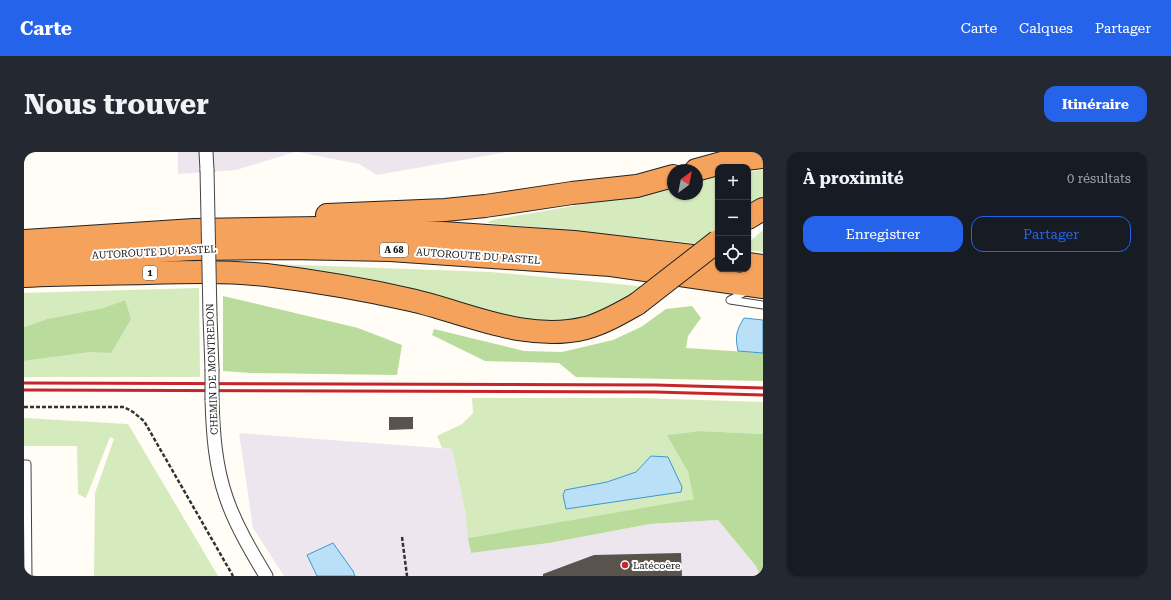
<!DOCTYPE html>
<html lang="fr">
<meta charset="utf-8">
<style>
:root{--surface:#171b24;--page:#242831;--text:#f1f3f6;--muted:#9ea1a6;--line:#363941;--accent:#2563eb}
body{margin:0;font-family:"Roboto Serif",serif;background:var(--page);color:var(--text)}
.controls{position:absolute;right:12px;top:12px;display:grid;overflow:hidden;border-radius:8px;box-shadow:0 1px 3px #0004}
.controls button{width:36px;height:36px;display:grid;place-items:center;padding:0;border:0;border-bottom:1px solid var(--line);background:var(--surface);color:var(--text);font:20px sans-serif}
.compass{position:absolute;left:643px;top:12px;width:36px;height:36px;border-radius:50%;background:var(--surface);box-shadow:0 1px 3px #0004;rotate:32deg}
.list{margin:0;padding:0;list-style:none}
h2{display:flex;justify-content:space-between;align-items:center;height:52px;margin:0;padding:0 16px;font-size:17px}
h2 small{font-size:13px;font-weight:400;color:var(--muted)}
.actions{display:flex;gap:8px;padding:12px 16px}
.actions a{flex:1;padding:9px 0;border:1px solid var(--accent);border-radius:12px;text-align:center;font-size:14px;color:var(--accent)}
.actions .main{background:var(--accent);color:#fff}
.icon{flex:none;width:22px;height:22px;fill:none;stroke:currentColor;stroke-width:2;stroke-linecap:round;stroke-linejoin:round}
.map{position:relative;flex:none;width:739px;height:424px;overflow:hidden;border-radius:12px}
header{display:flex;align-items:center;gap:24px;box-sizing:border-box;height:56px;padding:0 20px;background:var(--accent);color:#fff}
header strong{font-size:19px}
nav{display:flex;gap:22px;margin-inline-start:auto;font-size:14px}
.intro{display:flex;align-items:center;justify-content:space-between;box-sizing:border-box;height:96px;padding:0 24px}
h1{margin:0;font-size:28px}
.button{padding:10px 18px;border-radius:12px;background:var(--accent);color:#fff;font-size:14px;font-weight:700}
main{display:flex;gap:24px;padding:0 24px}
aside{flex:1;background:var(--surface);border-radius:12px;box-shadow:0 1px 3px #0004}
.map>svg:first-child{display:block}
</style>
<header>
<strong>Carte</strong>
<nav><a>Carte</a><a>Calques</a><a>Partager</a></nav>
</header>
<div class="intro"><h1>Nous trouver</h1><a class="button">Itinéraire</a></div>
<main>
<div class="map">
<svg width="739" height="424" viewBox="0 0 739 424">
<rect width="100%" height="100%" fill="#fffdf5"/>
<!-- industrial -->
<g fill="#eee6ef">
<path d="M154 0H271L212 18 154 22Z"/>
<path d="M274 0H483L353 23 335 12Z"/>
<path d="M215 281 428 297 441 359 447 401 525 391 626 372 694 368 733 414 736 424H260L229 376Z"/>
</g>
<!-- green -->
<g fill="#d5ebbd" fill-rule="evenodd">
<path d="M739 18V47L724 56V20Z"/>
<path d="M694 24V79L678 92 463 71 468 68 578 49 649 34V42H673V29Z"/>
<path d="M739 78V100L724 98V91Z"/>
<path d="M248 112 467 120 624 135 579 165 525 175 246 115Z"/>
<path d="M175 136 176 225H0V209L67 200H87L101 148 79 156 23 167 0 175V141Z"/>
<path d="M448 246H615L739 250V282L676 279 644 283 664 320 671 347 444 386 441 359 428 297 418 296 413 284 438 272 449 261ZM627 304 656 340 583 330 612 320Z"/>
<path d="M0 266 104 272 194 424H70L71 341 90 287 86 285 62 346 54 342 53 294H0Z"/>
</g>
<!-- forest -->
<g fill="#b9dc9c">
<path d="M199 144 334 176 378 193 373 223 227 221 199 219Z"/>
<path d="M101 148 107 167 87 201 67 200 0 209V175L23 167 79 156Z"/>
<path d="M668 154 677 166 664 184 662 196 739 201V229L552 225 535 211 461 209 408 183 410 177 500 199 538 200 589 188 617 175 642 157Z"/>
<path d="M676 279 739 282V424H736L732 414 694 368 626 372 525 391 447 401 444 386 670 347 664 320 643 283Z"/>
</g>
<!-- water -->
<g fill="#b9e0f7" stroke="#3f96cf">
<path d="M720 166 739 168V201L714 199C711 184 712 179 720 166Z"/>
<path d="M627 304 644 305 658 335 657 340 542 357 539 343 541 338 583 330 612 320Z"/>
<path d="M309 391 329 419 331 424H293L283 403Z"/>
</g>
<!-- building -->
<g fill="#5a524d">
<path d="M365 265H389V277L365 278Z"/>
<path d="M657 401 658 424H519V422L570 403Z"/>
</g>
<g fill="none" stroke-linecap="round" stroke-linejoin="round">
<defs>
<g id="service">
<path d="M723 139 706 148 739 153"/>
<path d="M0 312H3L4 424"/>
</g>
<g id="minor">
<path d="M182 0 183 18"/>
<path d="M186 164 188 217"/>
<path d="M188 248C189 280 191 313 202 345 211 372 227 399 242 424"/>
</g>
<g id="motorway">
<path d="M672 18 705 9 739 5"/>
<path d="M303 63 421 58 461 54 548 41 613 34 649 24"/>
<path d="M724 66 739 57"/>
<path d="M0 89 170 78 294 76 419 81 550 90 694 107"/>
<path d="M0 107 169 97 265 96 366 98 587 113 739 135"/>
<path d="M724 112 739 114"/>
<path d="M0 124C41 122 82 122 123 121 162 120 202 119 242 123 291 129 339 137 387 148 444 161 502 191 562 176 580 171 597 161 613 152"/>
</g>
</defs>
<!-- service casing -->
<use href="#service" stroke="#444" stroke-width="9"/>
<!-- minor casing -->
<use href="#minor" stroke="#444" stroke-width="15"/>
<!-- motorway casing -->
<use href="#motorway" stroke="#222" stroke-width="24"/>
<!-- path -->
<g stroke="#333" stroke-width="2.5" stroke-dasharray="4 2" stroke-linecap="butt">
<path d="M0 255H100L109 260 120 269 209 424"/>
<path d="M378 385 383 424"/>
</g>
<!-- service -->
<use href="#service" stroke="#fff" stroke-width="7"/>
<!-- minor -->
<use href="#minor" stroke="#fff" stroke-width="13"/>
<!-- motorway -->
<use href="#motorway" stroke="#f5a25d" stroke-width="22"/>
<!-- rail -->
<g stroke="#c4262e" stroke-width="3">
<path d="M0 231 631 233 739 236"/>
<path d="M0 238 631 240 739 243"/>
</g>
<defs>
<g id="minor-bridge">
<path d="M183 18 186 164"/>
<path d="M188 217V248"/>
</g>
<path id="motorway-bridge" d="M613 152 694 89"/>
</defs>
<!-- minor-bridge casing -->
<use href="#minor-bridge" stroke="#444" stroke-width="15" stroke-linecap="butt"/>
<!-- motorway-bridge casing -->
<use href="#motorway-bridge" stroke="#222" stroke-width="24" stroke-linecap="butt"/>
<!-- minor-bridge -->
<use href="#minor-bridge" stroke="#fff" stroke-width="13"/>
<!-- motorway-bridge -->
<use href="#motorway-bridge" stroke="#f5a25d" stroke-width="22"/>
</g>
<!-- markers -->
<circle fill="#c4262e" stroke="#fff" stroke-width="1.5" cx="601" cy="413" r="4"/>
<g text-anchor="middle" dominant-baseline="central" stroke-width="4" stroke-linejoin="round" paint-order="stroke">
<!-- shield labels -->
<g fill="#fff" stroke="#585858" stroke-width="1">
<rect x="356" y="91" width="28" height="14" rx="3"/>
<rect x="119" y="114" width="14" height="14" rx="3"/>
</g>
<g font-size="9" font-weight="bold" fill="#111">
<text x="370" y="98">A 68</text>
<text x="126" y="121">1</text>
</g>
<!-- street labels -->
<g font-size="10" fill="#111" stroke="#fff">
<text transform="translate(130 100) rotate(-3)">AUTOROUTE DU PASTEL</text>
<text transform="translate(454 104) rotate(4)">AUTOROUTE DU PASTEL</text>
<text transform="translate(188 217) rotate(-92)">CHEMIN DE MONTREDON</text>
</g>
<!-- poi labels -->
<g font-size="10" fill="#111" stroke="#fff" text-anchor="start">
<text x="609" y="413">Latécoère</text>
</g>
</g>
</svg>
<div class="controls">
<button>+</button>
<button>−</button>
<button><svg class="icon" aria-label="locate" viewBox="0 0 24 24"><circle cx="12" cy="12" r="6"/><path d="M12 2v4M12 18v4M2 12h4M18 12h4"/></svg></button>
</div>
<svg class="compass" viewBox="-18 -18 36 36"><path d="M0-13l5 13h-10z" fill="#e53935"/><path d="M0 13l5-13h-10z" fill="#9ea1a6"/></svg>
</div>
<aside>
<h2>À proximité<small>0 résultats</small></h2>
<ul class="list">
</ul>
<div class="actions"><a class="main">Enregistrer</a><a>Partager</a></div>
</aside>
</main>
